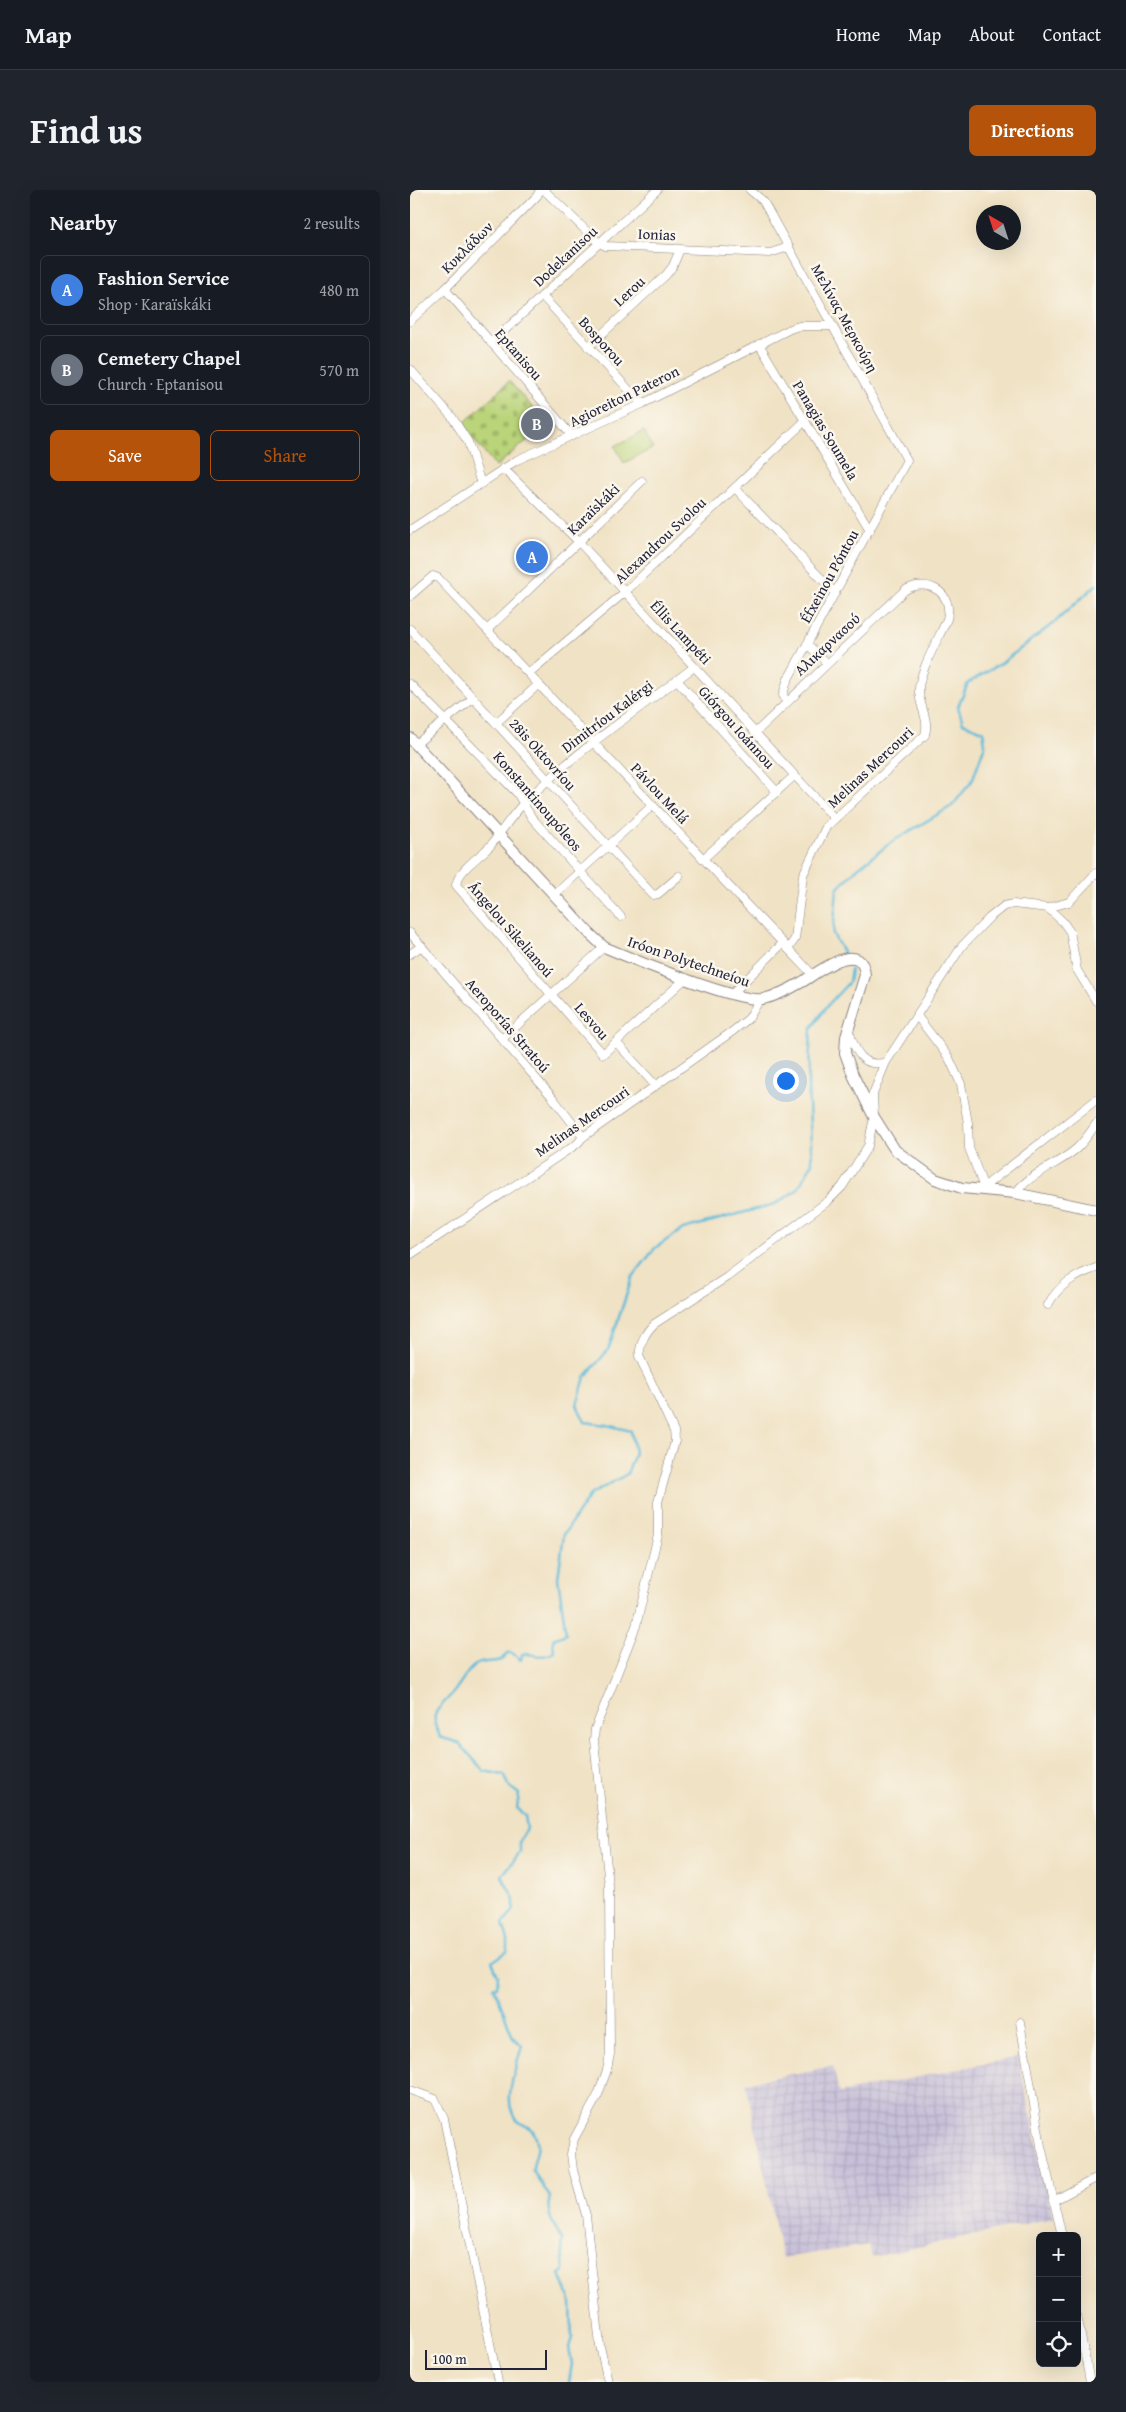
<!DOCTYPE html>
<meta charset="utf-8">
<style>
:root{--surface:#171b24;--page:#20242c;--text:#f1f3f6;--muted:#9ea1a6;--line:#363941;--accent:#b45309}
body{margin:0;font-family:"Gentium Book Plus",serif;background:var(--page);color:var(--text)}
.controls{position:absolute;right:15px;bottom:15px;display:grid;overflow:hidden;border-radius:8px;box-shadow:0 5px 20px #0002}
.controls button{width:45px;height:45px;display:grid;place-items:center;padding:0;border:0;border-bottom:1px solid var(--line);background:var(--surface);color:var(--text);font:25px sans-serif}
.compass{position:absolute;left:566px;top:15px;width:45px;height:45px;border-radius:50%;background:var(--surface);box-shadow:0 5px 20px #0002;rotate:321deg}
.scale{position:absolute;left:15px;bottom:12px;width:122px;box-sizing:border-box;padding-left:5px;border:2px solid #22223b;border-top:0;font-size:14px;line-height:18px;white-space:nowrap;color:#22223b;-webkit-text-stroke:4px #fbf7ec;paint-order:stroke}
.you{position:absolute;left:375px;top:890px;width:18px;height:18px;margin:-12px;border:4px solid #fff;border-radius:50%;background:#1a73e8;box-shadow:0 0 0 8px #1a73e833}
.badge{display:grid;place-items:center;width:32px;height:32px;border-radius:50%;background:var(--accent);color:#fff;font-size:16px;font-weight:700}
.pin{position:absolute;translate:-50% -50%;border:2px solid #fff;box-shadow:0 1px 5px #0006}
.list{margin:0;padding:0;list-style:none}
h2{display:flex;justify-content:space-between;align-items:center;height:65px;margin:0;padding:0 20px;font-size:21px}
h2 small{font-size:16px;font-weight:400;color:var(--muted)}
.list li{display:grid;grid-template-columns:32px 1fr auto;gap:15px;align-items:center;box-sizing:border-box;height:70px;margin:0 10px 10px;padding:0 10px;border:1px solid var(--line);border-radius:8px}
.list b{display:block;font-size:19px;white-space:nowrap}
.list p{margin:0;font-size:16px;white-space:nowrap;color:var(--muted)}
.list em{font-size:16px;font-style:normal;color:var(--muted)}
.actions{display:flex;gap:10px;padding:15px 20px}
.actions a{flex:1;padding:11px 0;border:1px solid var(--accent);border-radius:8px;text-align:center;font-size:18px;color:var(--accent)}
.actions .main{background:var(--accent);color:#fff}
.icon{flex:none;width:28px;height:28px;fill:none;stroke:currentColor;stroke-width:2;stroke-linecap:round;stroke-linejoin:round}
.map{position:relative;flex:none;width:686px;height:2192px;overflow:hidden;border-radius:8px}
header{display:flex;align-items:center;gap:30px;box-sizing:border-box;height:70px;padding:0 25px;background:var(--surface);border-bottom:1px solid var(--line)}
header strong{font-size:24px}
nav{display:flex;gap:28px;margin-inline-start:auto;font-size:18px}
.intro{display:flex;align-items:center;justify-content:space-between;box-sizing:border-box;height:120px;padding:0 30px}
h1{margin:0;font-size:35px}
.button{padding:12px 22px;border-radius:8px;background:var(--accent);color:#fff;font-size:18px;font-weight:700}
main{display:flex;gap:30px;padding:0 30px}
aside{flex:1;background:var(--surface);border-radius:8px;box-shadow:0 5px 20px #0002}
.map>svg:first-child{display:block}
</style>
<header>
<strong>Map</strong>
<nav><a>Home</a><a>Map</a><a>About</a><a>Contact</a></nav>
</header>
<div class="intro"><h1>Find us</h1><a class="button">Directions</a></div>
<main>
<aside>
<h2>Nearby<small>2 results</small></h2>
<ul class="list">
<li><span class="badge" style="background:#3f7fe0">A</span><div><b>Fashion Service</b><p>Shop · Karaïskáki</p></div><em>480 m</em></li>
<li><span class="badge" style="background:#6b7280">B</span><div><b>Cemetery Chapel</b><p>Church · Eptanisou</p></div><em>570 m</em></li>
</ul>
<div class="actions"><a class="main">Save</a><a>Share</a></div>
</aside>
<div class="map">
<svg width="686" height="2192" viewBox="0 0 686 2192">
<defs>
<pattern id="industrial-grid" width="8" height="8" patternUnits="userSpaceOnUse" patternTransform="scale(1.25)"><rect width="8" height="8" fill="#c7c0d9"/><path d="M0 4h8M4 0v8" fill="none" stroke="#aba5bb"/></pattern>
<pattern id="cemetery-stones" width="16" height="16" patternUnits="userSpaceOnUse" patternTransform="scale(1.25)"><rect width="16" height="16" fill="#bad479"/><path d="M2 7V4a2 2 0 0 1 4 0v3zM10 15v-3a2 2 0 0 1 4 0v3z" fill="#a0b66a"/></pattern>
</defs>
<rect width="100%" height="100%" fill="#fbf7ec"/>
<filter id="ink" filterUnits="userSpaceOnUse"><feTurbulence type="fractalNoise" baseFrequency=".02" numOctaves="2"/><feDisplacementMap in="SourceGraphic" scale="10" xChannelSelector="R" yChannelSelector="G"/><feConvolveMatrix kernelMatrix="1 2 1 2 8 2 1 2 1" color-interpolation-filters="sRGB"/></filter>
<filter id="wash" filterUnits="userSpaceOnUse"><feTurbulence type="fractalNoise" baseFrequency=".0096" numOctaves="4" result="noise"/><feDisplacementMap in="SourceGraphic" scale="20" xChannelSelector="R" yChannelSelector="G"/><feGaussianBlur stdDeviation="1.12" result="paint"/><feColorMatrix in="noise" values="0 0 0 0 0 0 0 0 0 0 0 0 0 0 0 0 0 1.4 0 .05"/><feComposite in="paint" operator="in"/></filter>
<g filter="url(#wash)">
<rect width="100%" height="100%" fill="#f0e2c4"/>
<!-- industrial -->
<path fill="url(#industrial-grid)" d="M608 1867 643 2028 462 2067 459 2055 372 2068 336 1893 423 1876 429 1903Z"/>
<!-- cemetery -->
<path fill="url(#cemetery-stones)" stroke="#6e7b5a" d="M99 191 137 234 86 276 52 235Z"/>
<!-- pitch -->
<path fill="#bad479" stroke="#6e7b5a" d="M234 241 243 258 214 273 205 256Z"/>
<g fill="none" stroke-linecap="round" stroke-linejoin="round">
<!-- stream -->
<g stroke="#5cbada" stroke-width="2.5">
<path d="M434 764 423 744 427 699 448 678 483 651 542 616 562 591 575 555 573 541 553 533 548 517 558 493 593 472 645 432 686 395"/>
<path d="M159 2192 162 2174 159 2157 162 2148 161 2113 150 2084 154 2081 152 2059 153 2050C144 2036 135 2024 140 2007L123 1981C122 1971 130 1961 127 1951 124 1935 115 1938 107 1930 90 1913 108 1874 112 1855L103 1848 88 1806 83 1797H87L88 1785 82 1772 98 1761V1750L93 1733 104 1720V1709L92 1686 110 1662V1651L117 1638 115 1626 107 1618 109 1604 100 1597 94 1585 74 1581 49 1553 30 1547C19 1521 26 1522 42 1504 50 1495 55 1483 64 1476 71 1470 82 1473 91 1470L97 1463H102L111 1470 112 1464C125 1463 132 1470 144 1462L143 1449 156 1444 148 1388 154 1344 180 1305 217 1284 225 1263 221 1241 197 1235 175 1232 167 1215 175 1187 198 1160 222 1088 245 1058 273 1039 365 1014 387 1000 402 974 398 895 401 839 417 816 439 792 441 779"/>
</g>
</g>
</g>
<g filter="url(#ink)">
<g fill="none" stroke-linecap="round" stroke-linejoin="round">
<defs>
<g id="minor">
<path d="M134 0 189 53 196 56 360 63 379 57"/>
<path d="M340 0 353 11 497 270 377 491 373 505 376 511"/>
<path d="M35 99 162 246"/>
<path d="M132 106 232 214"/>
<path d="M0 131 35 99 127 6 130 0"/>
<path d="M81 153 247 0"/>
<path d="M349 154 460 340"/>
<path d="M178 157 256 85 263 76 270 59"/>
<path d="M0 179 42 227 58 252 71 294"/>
<path d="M93 278 169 352 424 628"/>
<path d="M325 298 425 403"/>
<path d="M0 340 107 270 232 214 380 139 389 136H423"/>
<path d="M0 406 23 386 28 388 403 785"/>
<path d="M0 439 243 705 248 704 269 686"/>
<path d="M78 439 232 291"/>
<path d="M397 454 417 473"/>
<path d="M119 483 215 402 395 231"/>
<path d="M267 490 367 602"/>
<path d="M0 494 107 603 122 628 211 727"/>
<path d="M86 533 129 494"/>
<path d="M345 543 495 400C518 387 544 403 537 429 530 446 509 482 509 499 508 515 520 528 515 545L416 637 393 685 385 749 378 759"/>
<path d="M6 554 63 508"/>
<path d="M293 669 384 586"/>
<path d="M144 705 243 615"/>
<path d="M638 718 653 732 660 742 667 780 686 811"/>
<path d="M0 743 143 908 173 947"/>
<path d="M0 764 12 756"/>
<path d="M276 788 193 864 46 695C49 679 70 667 81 655 92 641 101 626 114 613 165 561 227 521 284 477"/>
<path d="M321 805 373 753"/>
<path d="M507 826 539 868 551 894 558 933 559 958 574 998 578 1000"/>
<path d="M439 841C445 861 453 879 476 872L552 756 579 728 594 716 603 714 638 718 659 712 686 683"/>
<path d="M92 849 194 757"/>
<path d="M206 852 245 895"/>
<path d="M571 999 686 910"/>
<path d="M605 1003C622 982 646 976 666 959 674 952 680 943 686 934"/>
<path d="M0 1065 167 954 173 947 323 841 339 828 350 809"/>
<path d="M638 1115C648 1095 666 1085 686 1078"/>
<path d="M610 1832 631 1956 652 2046"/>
<path d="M0 1900 25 1909 34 1929 88 2192"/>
<path d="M643 2011 686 1988"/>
<path d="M667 2125 680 2192"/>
<path d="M198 2192 190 2156 176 2025 163 1980 161 1964 164 1949 188 1905 197 1880 200 1864 199 1696 184 1550 185 1539 226 1436 248 1345V1312L265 1251 264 1241 229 1166C231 1152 234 1144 244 1134L317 1087 418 1011 432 997 458 956 464 927 463 904 476 872"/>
</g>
<path id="tertiary" d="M0 548 180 744 194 757C222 769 329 813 353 809 367 806 380 799 392 792 406 784 452 746 455 785L436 847 435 863 443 885 464 927 485 960 525 989 552 998 605 1003 686 1020"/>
</defs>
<!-- minor casing -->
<use href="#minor" stroke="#898280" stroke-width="9"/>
<!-- tertiary casing -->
<use href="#tertiary" stroke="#898280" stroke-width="12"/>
<!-- minor -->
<use href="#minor" stroke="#fff" stroke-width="8"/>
<!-- tertiary -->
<use href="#tertiary" stroke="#fff" stroke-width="10"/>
</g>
</g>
<g text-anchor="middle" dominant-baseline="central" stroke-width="5" stroke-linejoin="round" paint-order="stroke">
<!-- street labels -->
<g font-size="15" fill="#22223b" stroke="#fbf7ec">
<text transform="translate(247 44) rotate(2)">Ionias</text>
<text transform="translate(57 57) rotate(-45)">Κυκλάδων</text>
<text transform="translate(155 66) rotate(-43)">Dodekanisou</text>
<text transform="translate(219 101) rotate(-43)">Lerou</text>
<text transform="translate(435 128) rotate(61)">Μελίνας Μερκούρη</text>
<text transform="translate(192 151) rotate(48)">Bosporou</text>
<text transform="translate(109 164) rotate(49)">Eptanisou</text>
<text transform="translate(214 206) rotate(-26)">Agioreiton Pateron</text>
<text transform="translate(416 240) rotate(59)">Panagias Soumela</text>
<text transform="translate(183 319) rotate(-44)">Karaïskáki</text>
<text transform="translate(250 350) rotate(-43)">Alexandrou Svolou</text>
<text transform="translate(419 386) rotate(-61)">Éfxeinou Póntou</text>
<text transform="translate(271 442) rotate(47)">Éllis Lampéti</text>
<text transform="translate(417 454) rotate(-43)">Αλικαρνασού</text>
<text transform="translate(197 526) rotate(-37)">Dimitríou Kalérgi</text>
<text transform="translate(327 537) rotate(48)">Giórgou Ioánnou</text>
<text transform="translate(133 564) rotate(48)">28is Oktovríou</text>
<text transform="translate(460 577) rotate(-43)">Melinas Mercouri</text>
<text transform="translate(250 603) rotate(47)">Pávlou Melá</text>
<text transform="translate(128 611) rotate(49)">Konstantinoupóleos</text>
<text transform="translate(101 739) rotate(49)">Ángelou Sikelianoú</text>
<text transform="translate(279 771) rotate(19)">Iróon Polytechneíou</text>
<text transform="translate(182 831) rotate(49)">Lesvou</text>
<text transform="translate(98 835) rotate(49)">Aeroporías Stratoú</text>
<text transform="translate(172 931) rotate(-35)">Melinas Mercouri</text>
</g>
</g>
</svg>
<div class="controls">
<button>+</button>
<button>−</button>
<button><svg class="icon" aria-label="locate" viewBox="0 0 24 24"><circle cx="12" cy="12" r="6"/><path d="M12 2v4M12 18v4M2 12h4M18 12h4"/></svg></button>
</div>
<svg class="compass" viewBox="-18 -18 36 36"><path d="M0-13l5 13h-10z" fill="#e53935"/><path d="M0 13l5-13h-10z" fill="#9ea1a6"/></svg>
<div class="scale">100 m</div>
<div class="you"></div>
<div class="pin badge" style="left:122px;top:367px;background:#3f7fe0">A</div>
<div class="pin badge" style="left:127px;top:234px;background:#6b7280">B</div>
</div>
</main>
